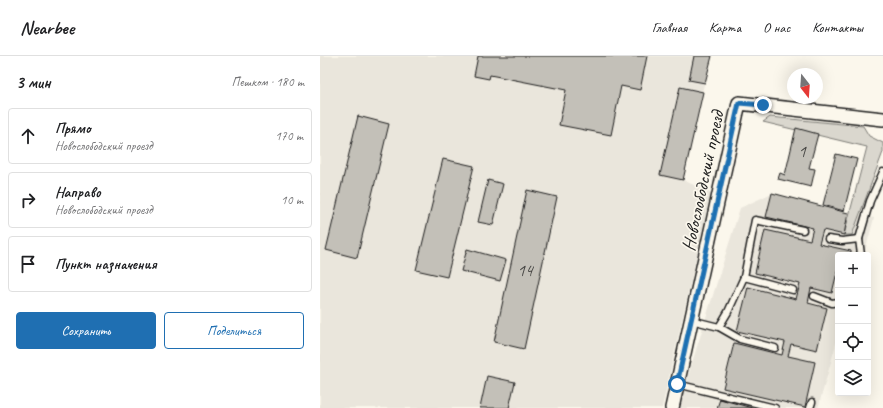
<!DOCTYPE html>
<html lang="ru">
<meta charset="utf-8">
<style>
:root{--surface:#fff;--page:#f6f6f6;--text:#202124;--muted:#757577;--line:#e0e0e0;--accent:#1f6fb2}
body{margin:0;font-family:Caveat,sans-serif;background:var(--page);color:var(--text)}
.controls{position:absolute;right:12px;bottom:12px;display:grid;overflow:hidden;border-radius:4px;box-shadow:0 4px 16px #0002}
.controls button{width:36px;height:36px;display:grid;place-items:center;padding:0;border:0;border-bottom:1px solid var(--line);background:var(--surface);color:var(--text);font:20px sans-serif}
.compass{position:absolute;left:467px;top:12px;width:36px;height:36px;border-radius:50%;background:var(--surface);box-shadow:0 4px 16px #0002;rotate:163deg}
.stop{position:absolute;width:12px;height:12px;margin:-9px;border:3px solid #1f6fb2;border-radius:50%;background:#fff}
.stop.end{background:#1f6fb2;border-color:#fff;box-shadow:0 1px 4px #0008}
.list{margin:0;padding:0;list-style:none}
h2{display:flex;justify-content:space-between;align-items:center;height:52px;margin:0;padding:0 16px;font-size:17px}
h2 small{font-size:13px;font-weight:400;color:var(--muted)}
.list li{display:grid;grid-template-columns:26px 1fr auto;gap:12px;align-items:center;box-sizing:border-box;height:56px;margin:0 8px 8px;padding:0 8px;border:1px solid var(--line);border-radius:4px}
.list b{display:block;font-size:15px;white-space:nowrap}
.list p{margin:0;font-size:13px;white-space:nowrap;color:var(--muted)}
.list em{font-size:13px;font-style:normal;color:var(--muted)}
.actions{display:flex;gap:8px;padding:12px 16px}
.actions a{flex:1;padding:9px 0;border:1px solid var(--accent);border-radius:4px;text-align:center;font-size:14px;color:var(--accent)}
.actions .main{background:var(--accent);color:#fff}
.icon{flex:none;width:22px;height:22px;fill:none;stroke:currentColor;stroke-width:2;stroke-linecap:round;stroke-linejoin:round}
.map{position:relative;flex:none;width:563px;height:352px;overflow:hidden}
header{display:flex;align-items:center;gap:24px;box-sizing:border-box;height:56px;padding:0 20px;background:var(--surface);border-bottom:1px solid var(--line)}
header strong{font-size:19px}
nav{display:flex;gap:22px;margin-inline-start:auto;font-size:14px}
main{display:flex}
aside{flex:1;background:var(--surface)}
.map>svg:first-child{display:block}
</style>
<header>
<strong>Nearbee</strong>
<nav><a>Главная</a><a>Карта</a><a>О нас</a><a>Контакты</a></nav>
</header>
<main>
<aside>
<h2>3 мин<small>Пешком · 180 m</small></h2>
<ul class="list">
<li><svg class="icon" aria-label="ahead" viewBox="0 0 24 24"><path d="M12 20V5M6 11l6-6 6 6"/></svg><div><b>Прямо</b><p>Новослободский проезд</p></div><em>170 m</em></li>
<li><svg class="icon" aria-label="right" viewBox="0 0 24 24"><path d="M7 20v-9h11M14 6l5 5-5 5"/></svg><div><b>Направо</b><p>Новослободский проезд</p></div><em>10 m</em></li>
<li><svg class="icon" aria-label="arrive" viewBox="0 0 24 24"><path d="M6 21V4h12l-3 4 3 4H6"/></svg><div><b>Пункт назначения</b></div></li>
</ul>
<div class="actions"><a class="main">Сохранить</a><a>Поделиться</a></div>
</aside>
<div class="map">
<svg width="563" height="352" viewBox="0 0 563 352">
<rect width="100%" height="100%" fill="#fbf7ec"/>
<filter id="ink" filterUnits="userSpaceOnUse"><feTurbulence type="fractalNoise" baseFrequency=".025" numOctaves="2"/><feDisplacementMap in="SourceGraphic" scale="8" xChannelSelector="R" yChannelSelector="G"/><feConvolveMatrix kernelMatrix="1 2 1 2 8 2 1 2 1" color-interpolation-filters="sRGB"/></filter>
<g filter="url(#ink)">
<!-- built -->
<g fill="#eae6dc">
<path d="M0 0H392L382 36 363 124 391 137 342 352H0Z"/>
<path d="M452 137 528 157 554 162 544 199H518V281L498 352H358L420 152Z"/>
</g>
<!-- green -->
<path fill="#dad7ce" stroke="#7b7a75" d="M450 61 543 70 549 80 563 87V96L532 179H524L547 91 443 66Z"/>
<!-- building -->
<g fill="#c3c0b8" stroke="#1c1c1c">
<path d="M158 0H327L320 34 301 30 291 79 239 69 246 34 170 19 169 23 154 20Z"/>
<path d="M374 0H392L385 27 369 24Z"/>
<path d="M360 31 383 36 363 124 340 119Z"/>
<path d="M38 60 69 68 37 202 6 194Z"/>
<path d="M476 72 498 78 489 112 495 113 491 131 458 123 460 117 465 119Z"/>
<path d="M516 98 537 103 524 155 503 149Z"/>
<path d="M123 103 154 110 127 221 96 214Z"/>
<path d="M168 124 183 128 173 169 158 166Z"/>
<path d="M207 134 237 141 204 293 174 286Z"/>
<path d="M452 137 528 157 524 179 503 174 499 188 531 195V199H518V212L512 237 491 232 488 247 507 252 497 294 471 288 468 300 495 306 485 351 403 332 414 287 462 299 465 286 417 275 428 231 476 243 480 228 435 217 445 174 490 184 493 172 446 161Z"/>
<path d="M147 193 186 204 180 225 141 215Z"/>
<path d="M167 320 195 326 189 352H160Z"/>
<path d="M400 343 432 352H397Z"/>
</g>
<g fill="none" stroke-linecap="round" stroke-linejoin="round">
<defs>
<g id="lane">
<path d="M508 183 522 185 539 183"/>
<path d="M541 199 539 183 550 145 563 116"/>
<path d="M424 221 435 164 483 174"/>
<path d="M494 240 512 247 518 246"/>
<path d="M371 264 399 271 408 256 424 221 473 234"/>
<path d="M399 271 420 283 455 292"/>
<path d="M357 328 455 352"/>
<path d="M490 352 492 346"/>
</g>
<path id="street" d="M352 352 419 47 563 63"/>
</defs>
<!-- lane casing -->
<use href="#lane" stroke="#1c1c1c" stroke-width="9"/>
<!-- street casing -->
<use href="#street" stroke="#1c1c1c" stroke-width="16"/>
<!-- lane -->
<use href="#lane" stroke="#fbf7ec" stroke-width="6"/>
<!-- street -->
<use href="#street" stroke="#fbf7ec" stroke-width="13"/>
</g>
</g>
<g fill="none" stroke-linecap="round" stroke-linejoin="round" filter="url(#ink)">
<!-- route -->
<path stroke="#1f6fb2" stroke-width="5" d="M357 328 419 47 443 49"/>
</g>
<g text-anchor="middle" dominant-baseline="central" stroke-width="3.5" stroke-linejoin="round" paint-order="stroke">
<!-- number labels -->
<g font-size="17" fill="#464543">
<text x="482" y="95">1</text>
<text x="205" y="214">14</text>
</g>
<!-- street labels -->
<g font-size="19" fill="#1c1c1c" stroke="#fbf7ec">
<text transform="translate(383 125) rotate(-78)">Новослободский проезд</text>
</g>
</g>
</svg>
<div class="controls">
<button>+</button>
<button>−</button>
<button><svg class="icon" aria-label="locate" viewBox="0 0 24 24"><circle cx="12" cy="12" r="6"/><path d="M12 2v4M12 18v4M2 12h4M18 12h4"/></svg></button>
<button><svg class="icon" aria-label="layers" viewBox="0 0 24 24"><path d="M12 4l9 5-9 5-9-5zM3 14l9 5 9-5"/></svg></button>
</div>
<svg class="compass" viewBox="-18 -18 36 36"><path d="M0-13l5 13h-10z" fill="#e53935"/><path d="M0 13l5-13h-10z" fill="#757577"/></svg>
<div class="stop" style="left:357px;top:328px"></div>
<div class="stop end" style="left:443px;top:49px"></div>
</div>
</main>
